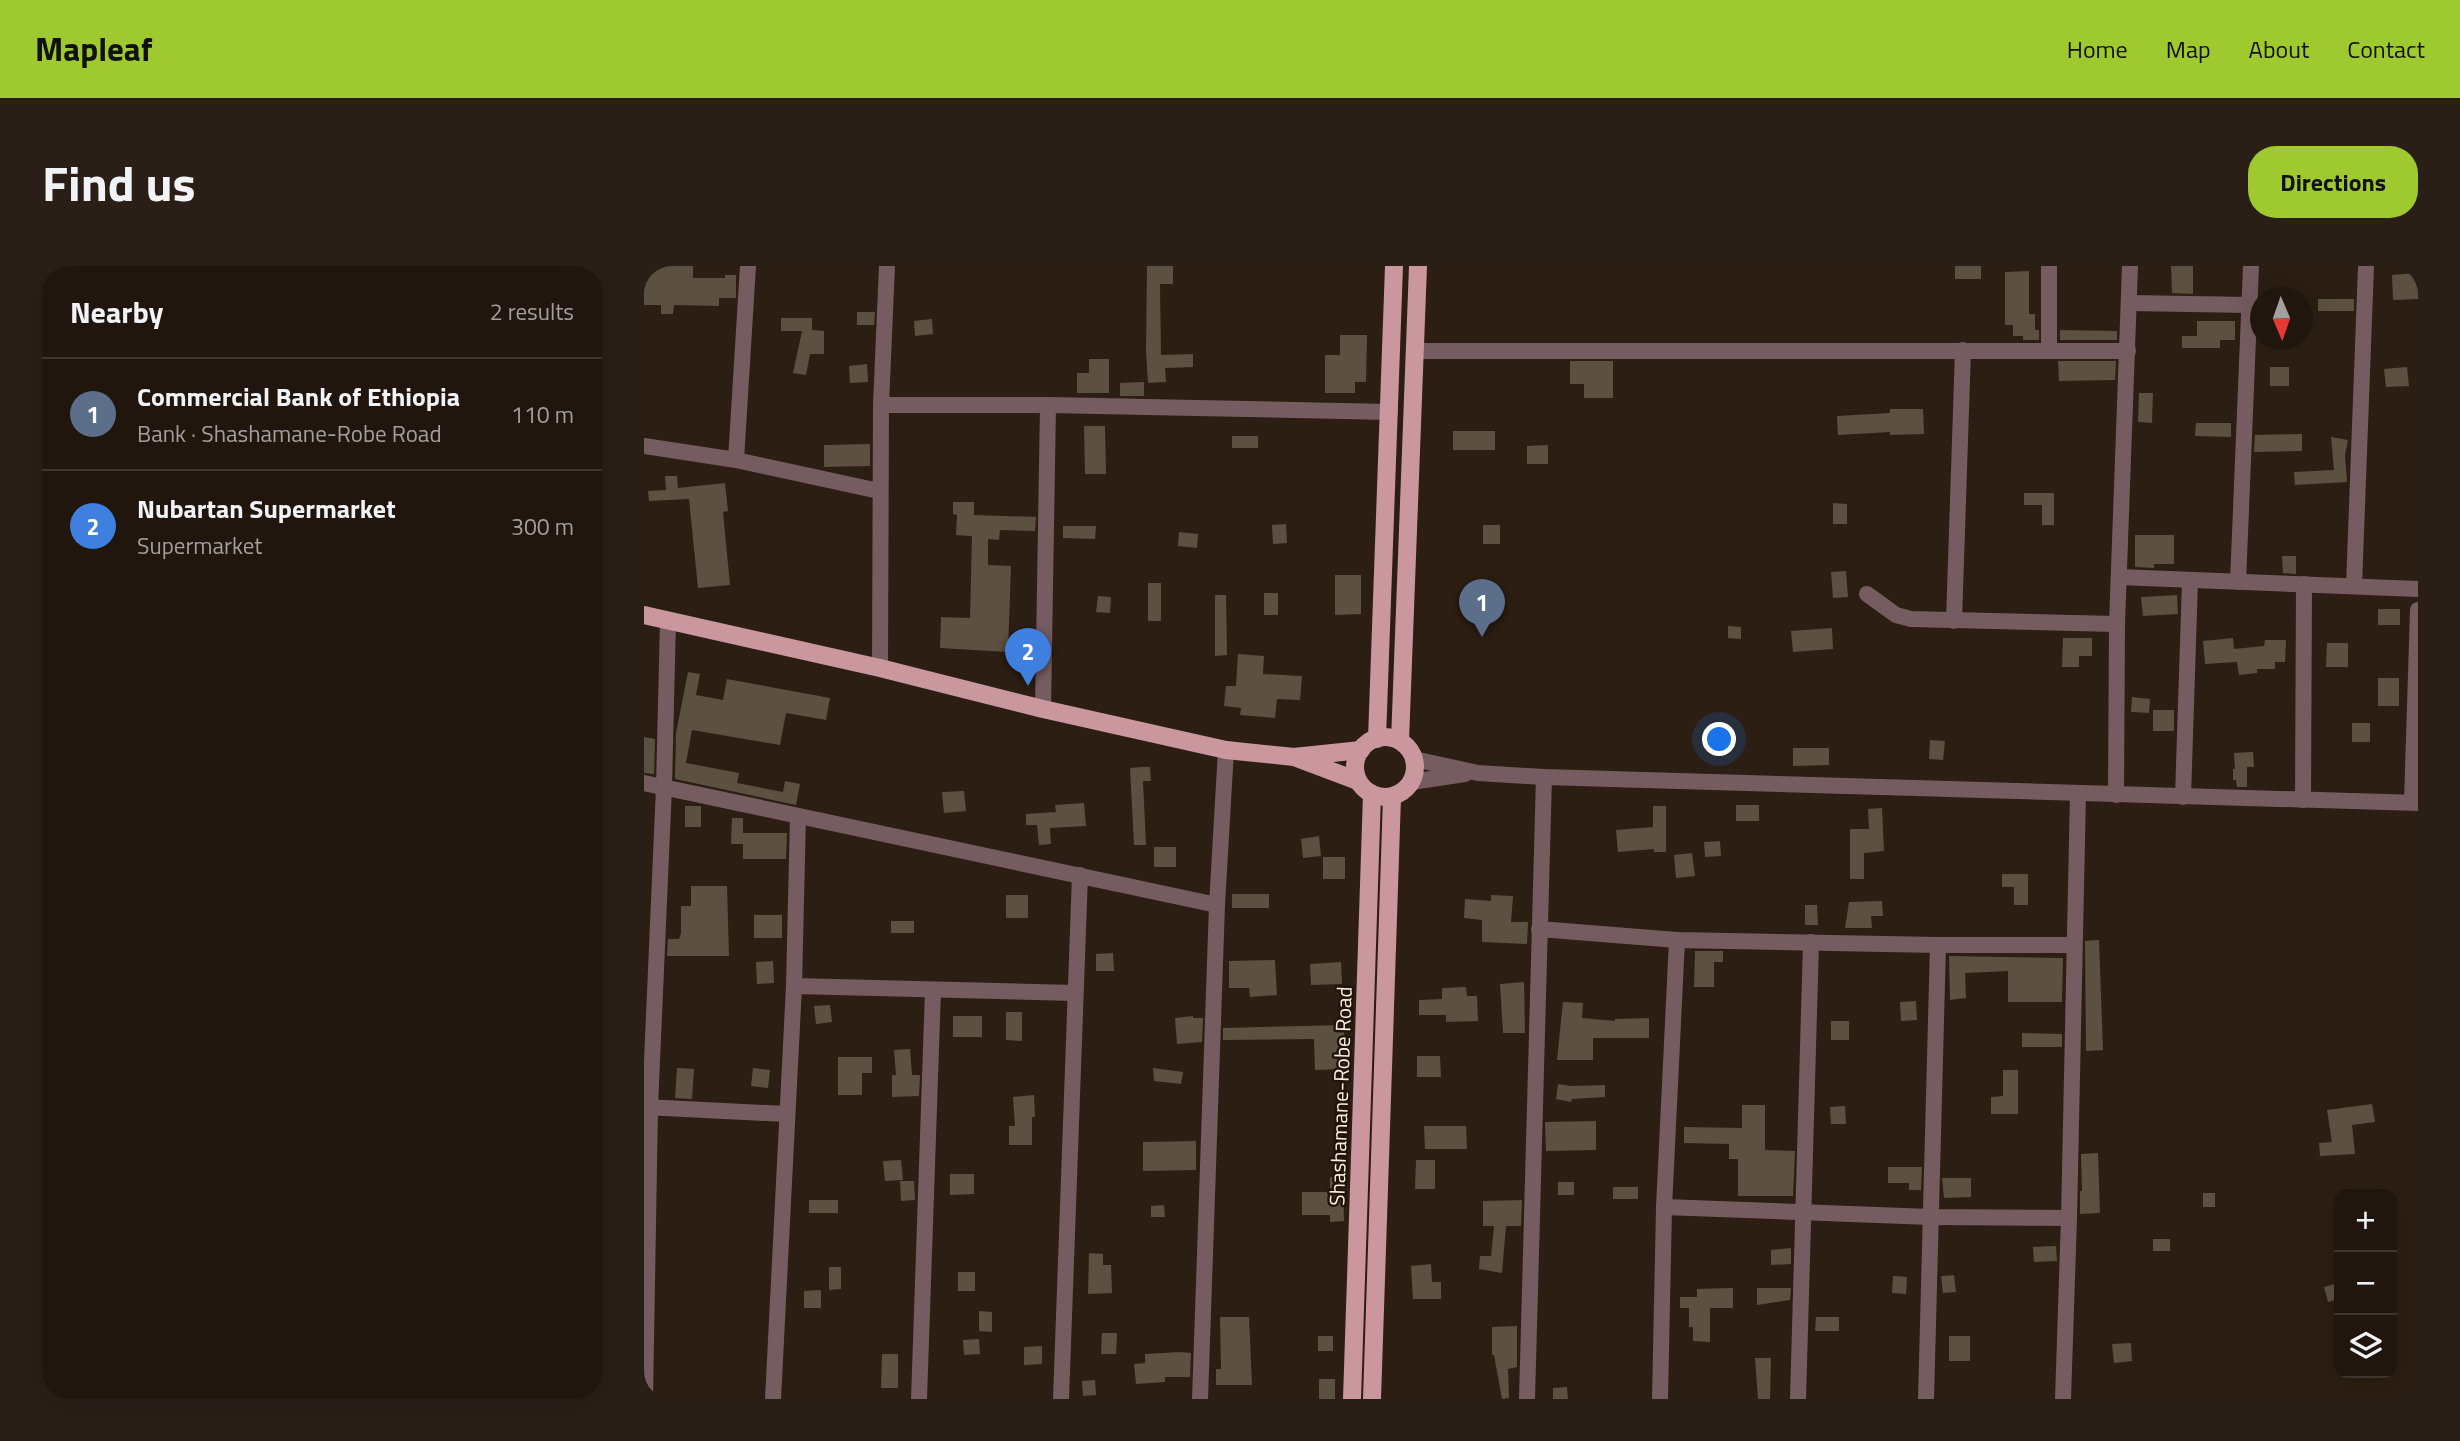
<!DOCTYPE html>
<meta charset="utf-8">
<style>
:root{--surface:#21160e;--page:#291f17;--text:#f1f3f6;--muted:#a29f9e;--line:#3e352e;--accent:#9eca2f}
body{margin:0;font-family:"Titillium Web",sans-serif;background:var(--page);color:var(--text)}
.controls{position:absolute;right:21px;bottom:21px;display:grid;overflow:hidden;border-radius:14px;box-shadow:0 7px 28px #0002}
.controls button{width:63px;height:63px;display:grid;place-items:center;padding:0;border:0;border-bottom:2px solid var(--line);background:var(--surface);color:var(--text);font:35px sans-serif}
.compass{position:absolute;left:1606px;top:21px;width:63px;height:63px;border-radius:50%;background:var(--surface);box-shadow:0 7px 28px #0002;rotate:178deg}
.you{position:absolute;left:1076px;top:474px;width:24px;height:24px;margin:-18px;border:5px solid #fff;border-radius:50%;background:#1a73e8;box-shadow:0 0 0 10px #1a73e833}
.badge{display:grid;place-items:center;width:46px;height:46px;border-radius:50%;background:var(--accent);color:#fff;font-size:23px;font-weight:700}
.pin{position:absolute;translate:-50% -58px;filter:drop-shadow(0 2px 4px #0008)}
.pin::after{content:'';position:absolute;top:37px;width:24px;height:21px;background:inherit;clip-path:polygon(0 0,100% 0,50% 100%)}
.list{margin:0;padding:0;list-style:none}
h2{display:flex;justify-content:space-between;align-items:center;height:91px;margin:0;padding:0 28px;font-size:30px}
h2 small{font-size:23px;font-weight:400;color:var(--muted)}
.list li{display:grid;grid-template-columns:46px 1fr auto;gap:21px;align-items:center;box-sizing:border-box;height:112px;padding:0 28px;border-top:2px solid var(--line)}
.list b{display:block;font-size:26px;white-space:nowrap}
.list p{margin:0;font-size:23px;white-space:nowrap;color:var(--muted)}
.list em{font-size:23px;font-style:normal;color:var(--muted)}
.icon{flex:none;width:38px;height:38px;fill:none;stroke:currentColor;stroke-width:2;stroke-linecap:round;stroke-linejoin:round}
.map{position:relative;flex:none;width:1774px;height:1133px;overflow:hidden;border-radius:28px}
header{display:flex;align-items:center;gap:42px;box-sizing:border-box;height:98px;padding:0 35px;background:var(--accent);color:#111}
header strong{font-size:33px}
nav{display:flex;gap:38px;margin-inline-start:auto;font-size:24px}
.intro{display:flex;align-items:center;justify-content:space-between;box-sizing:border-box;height:168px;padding:0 42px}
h1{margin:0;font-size:49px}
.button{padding:18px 32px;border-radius:28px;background:var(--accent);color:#111;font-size:24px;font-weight:700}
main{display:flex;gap:42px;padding:0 42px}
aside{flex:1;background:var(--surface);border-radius:28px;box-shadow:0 7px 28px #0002}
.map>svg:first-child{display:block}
</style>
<header>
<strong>Mapleaf</strong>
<nav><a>Home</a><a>Map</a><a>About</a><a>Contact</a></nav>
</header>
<div class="intro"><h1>Find us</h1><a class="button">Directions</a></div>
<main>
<aside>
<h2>Nearby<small>2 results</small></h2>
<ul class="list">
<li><span class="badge" style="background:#5c6f8a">1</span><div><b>Commercial Bank of Ethiopia</b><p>Bank · Shashamane-Robe Road</p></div><em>110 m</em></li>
<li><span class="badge" style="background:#3f7fe0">2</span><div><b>Nubartan Supermarket</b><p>Supermarket</p></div><em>300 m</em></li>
</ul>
</aside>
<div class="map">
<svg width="1774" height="1133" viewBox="0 0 1774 1133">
<rect width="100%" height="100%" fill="#2c1e12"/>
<!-- building -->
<g fill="#5c5140">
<path d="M0 0H49V12H81V9H92V32H75V40L30 39 29 48H17V39H0Z"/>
<path d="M503 0H529V18H516L517 89 549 88V101L521 102 522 116 504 117 502 86Z"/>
<rect x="1311" y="0" width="26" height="13"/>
<path d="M1527 0H1549V28L1528 27Z"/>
<path d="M1385 5V48H1391V64H1395V74H1379V70H1369V59H1361V6Z"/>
<path d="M1774 7V33L1749 34 1748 9Z"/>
<rect x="1674" y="33" width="36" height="12"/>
<path d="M213 46H231L230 59H213Z"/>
<path d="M137 52H168V64L180 65V88H166L162 109 149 107 158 65H137Z"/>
<path d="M288 53 289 68 271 70 270 55Z"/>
<path d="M1553 55H1591V74H1576V82H1538V70H1553Z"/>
<path d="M1416 64 1473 65V74H1416Z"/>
<path d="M696 69H723L722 116H711V127H681V89H696Z"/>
<path d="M445 93H465V127H433V107H445Z"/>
<path d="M926 95H969V132H940V118H926Z"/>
<path d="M1414 95H1472L1471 114 1415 115Z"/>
<path d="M223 98 224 116 206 117 205 100Z"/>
<rect x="1626" y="101" width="19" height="19"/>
<path d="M1763 101 1765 120 1742 121 1740 103Z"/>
<path d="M500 116V130H476V117Z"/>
<path d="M1495 127H1509L1508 157 1494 156Z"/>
<path d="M1246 143H1279L1280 168 1246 169V166L1194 169 1193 150 1246 147Z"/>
<path d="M1552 157H1587V171L1551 170Z"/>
<path d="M440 160H461L462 208H441Z"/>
<rect x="809" y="165" width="42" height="19"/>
<path d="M1658 168V185L1610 186 1611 169Z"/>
<rect x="588" y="170" width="26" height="12"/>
<path d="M1687 171 1704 174 1701 189 1703 216 1651 219 1650 206 1690 204Z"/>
<path d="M226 178V200L180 201V179Z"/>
<path d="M904 179V198H883V180Z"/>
<path d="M21 210H33L34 222 81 217 84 245 79 246 86 319 54 322 45 233 5 235 4 225 22 224Z"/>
<path d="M1380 227H1410V259H1398V239H1380Z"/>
<path d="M309 236H330V249L392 251 391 265 356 264 355 274 344 273V299L367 300 364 386 296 382 297 351 326 352 328 270 312 269 313 249 309 248Z"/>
<path d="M1189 237 1203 238V258H1189Z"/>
<path d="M642 258 643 277 629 278 628 259Z"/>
<rect x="839" y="259" width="17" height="19"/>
<path d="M419 260H452L451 273 419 272Z"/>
<path d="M535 266 554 268 553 282 534 280Z"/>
<path d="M1491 269H1530V298H1510V302L1491 301Z"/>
<path d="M1638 290H1652V308L1639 307Z"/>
<path d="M1202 305 1204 331 1189 332 1187 306Z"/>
<path d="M691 309H717V348L691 349Z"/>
<rect x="504" y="317" width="13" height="38"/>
<rect x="620" y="327" width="14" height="22"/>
<path d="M571 329H582L583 389 571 390Z"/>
<path d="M1533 329 1534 348 1499 350 1497 331Z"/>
<path d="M454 330 467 331 466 347 452 346Z"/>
<rect x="1734" y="343" width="22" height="16"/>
<path d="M1084 360 1097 361V373L1084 372Z"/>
<path d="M1188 362 1189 383 1149 386 1147 365Z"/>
<path d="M1419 372H1448V390H1435V401H1418Z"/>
<path d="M1589 372 1590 383 1620 380 1621 374H1642L1641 396H1631V403H1613V407L1595 409 1593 396 1561 398 1559 375Z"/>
<path d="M1683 377H1704V401H1682Z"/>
<path d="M594 388 620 390 619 408 658 410 656 434 633 433 631 452 596 449 597 442 580 440 582 420H592Z"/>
<path d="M44 406 56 408 52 429 79 434 83 413 186 432 182 454 142 447 136 479 48 464 42 497 95 507 93 517 139 526 141 515 156 518 152 539 31 513 32 467Z"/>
<rect x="1734" y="412" width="21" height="28"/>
<path d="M1488 431 1506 433 1505 447 1487 446Z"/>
<rect x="1509" y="444" width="21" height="21"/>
<rect x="1708" y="457" width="18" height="19"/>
<path d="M0 471 11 473 10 508 0 507Z"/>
<path d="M1286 474 1301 475 1299 494 1285 493Z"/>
<path d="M1149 482H1185V499L1149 500Z"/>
<path d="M1609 486 1610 501H1603V521H1593L1592 514H1589V503H1591L1590 487Z"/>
<path d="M498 501H506L507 515H499L502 579H490L486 502Z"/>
<path d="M320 525 322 545 300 547 298 526Z"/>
<path d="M440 537 442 560 406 562 407 578 395 579 393 559H382V548L412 546 411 539Z"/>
<rect x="1092" y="539" width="23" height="16"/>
<rect x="41" y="540" width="16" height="21"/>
<path d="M1009 540H1022V586H1010V583L974 586 972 564 1009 561Z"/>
<path d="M1238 542 1240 585 1220 587V613H1206V563H1225L1224 543Z"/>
<path d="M88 552H99V578H87Z"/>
<path d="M99 567H143L142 593H99Z"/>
<path d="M675 570 677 590 659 592 657 573Z"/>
<path d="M1076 575 1077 590 1061 591 1060 576Z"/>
<rect x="510" y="581" width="22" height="20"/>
<path d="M1048 587 1051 610 1032 612 1030 589Z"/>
<rect x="679" y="591" width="22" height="22"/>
<path d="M1358 608H1384V639H1370V621H1358Z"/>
<path d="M47 620H83L85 690H23L24 673H35L37 667V640H47Z"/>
<rect x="588" y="628" width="37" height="14"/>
<rect x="362" y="629" width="22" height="23"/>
<path d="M847 629 869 630 867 656H884L883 678 838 676V654L820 652 821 633 847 635Z"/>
<path d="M1238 635 1239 650H1227L1228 662H1201L1205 636Z"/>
<path d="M1161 639H1173L1174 659H1161Z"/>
<rect x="110" y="649" width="28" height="23"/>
<rect x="247" y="655" width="23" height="12"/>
<path d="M1455 674 1459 784 1442 785 1441 675Z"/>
<path d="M1051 685H1079V696H1070V721H1050Z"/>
<path d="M469 687 470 705H452V688Z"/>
<path d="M1305 690 1419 692 1418 736H1364V705L1321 707 1322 732 1306 734Z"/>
<path d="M631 694 633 729 606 731 605 722H585V695Z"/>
<path d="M129 695 130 717 113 718 112 696Z"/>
<path d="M697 696 698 718 667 719 666 698Z"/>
<path d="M880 716 881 767H859L856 718Z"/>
<path d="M822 721 823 730H833L834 755 802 756V749H775V734L798 733V722Z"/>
<path d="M1272 735 1273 754 1257 755 1256 736Z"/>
<path d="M919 736 939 737 938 752 971 755V753L1005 752V772H949V794H913Z"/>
<path d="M186 739 188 756 172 758 170 740Z"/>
<path d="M362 746H378V775L362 774Z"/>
<rect x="309" y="750" width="29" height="21"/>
<path d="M549 750V752H559L558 776 533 778 531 752Z"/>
<rect x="1187" y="755" width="18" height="19"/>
<path d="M700 759 701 803 671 804 670 773 579 774V762Z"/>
<path d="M1378 767 1418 768V781H1378Z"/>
<path d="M266 783 268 809H276L275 830 248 831V809H252L250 784Z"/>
<path d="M773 790H796L797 811H773Z"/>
<path d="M194 791H228V807H218V829H194Z"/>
<path d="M33 802 50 803 48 833 31 832Z"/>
<path d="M109 802 126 804 124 822 107 820Z"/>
<path d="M509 802 539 806 537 818 510 815Z"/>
<path d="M1359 804H1374V848H1347V831L1359 830Z"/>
<path d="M914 818 927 820 961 819V831L928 833 927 836 912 833Z"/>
<path d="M390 829 391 851H388V879H365V860H371L369 831Z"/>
<path d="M1728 838 1731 856 1708 859 1711 888 1676 890 1675 877 1688 876 1683 844Z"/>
<path d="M1098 839H1121V884L1151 885 1149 930H1094V893H1085V878L1040 877V861L1098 862Z"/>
<path d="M1201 840 1202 858H1187L1186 841Z"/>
<path d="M952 855V884L902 885 901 856Z"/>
<path d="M780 860H822L823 883H781Z"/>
<path d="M552 875V904L499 905V876Z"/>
<path d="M1454 887 1456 947 1436 948V925H1438L1437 888Z"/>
<path d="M257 894 259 914 241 915 239 895Z"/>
<path d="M772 894H791V923H771Z"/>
<path d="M1244 901H1278L1277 924H1265V917H1244Z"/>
<path d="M306 908H330V928L306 929Z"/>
<path d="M686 911H699L700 955 686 956V949H658V926H686Z"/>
<path d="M1298 912H1327V931L1300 932Z"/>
<path d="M256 915H270L271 934 257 935Z"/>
<rect x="914" y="916" width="16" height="13"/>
<rect x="969" y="921" width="25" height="12"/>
<rect x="1559" y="927" width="12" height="14"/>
<rect x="165" y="934" width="29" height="13"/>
<path d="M878 934 877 960H862L858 1007 835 1003 836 990H847L850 960H839V935Z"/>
<path d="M520 939 521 951H507V940Z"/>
<rect x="1509" y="973" width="17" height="12"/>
<path d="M1412 980 1413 995 1390 996 1389 981Z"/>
<path d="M1147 982V998L1127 999V984Z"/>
<path d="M445 987 459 988V999H467L468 1027 444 1028Z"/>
<path d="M787 998 788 1016H797V1033H769L767 1000Z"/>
<path d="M185 1001H197V1023L185 1024Z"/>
<rect x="314" y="1006" width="17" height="19"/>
<path d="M1310 1009 1312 1026 1299 1027 1297 1010Z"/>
<path d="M1249 1010 1263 1011 1262 1028 1248 1027Z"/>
<path d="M1695 1017V1033L1684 1036 1680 1021Z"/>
<path d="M1089 1022V1042H1066V1076L1049 1075V1061H1045V1042H1036V1031H1053V1023Z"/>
<path d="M1113 1022H1147L1146 1034 1113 1039Z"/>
<path d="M177 1024V1042H160V1025Z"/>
<path d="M335 1045 348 1046V1066L335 1065Z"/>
<path d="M576 1051H605L608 1119H572V1103H577Z"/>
<path d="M1172 1051H1195V1065H1171Z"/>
<path d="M873 1060V1101L864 1103 865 1132 858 1133 850 1089H848V1061Z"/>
<path d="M458 1067H473L472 1088H457Z"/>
<rect x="674" y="1070" width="15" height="15"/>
<rect x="1305" y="1070" width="21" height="25"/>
<path d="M335 1073 336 1088 320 1089 319 1074Z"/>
<path d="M1487 1077 1488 1095 1470 1097 1468 1078Z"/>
<path d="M398 1080V1098L380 1099V1081Z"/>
<path d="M536 1086 547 1087 546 1111H521V1116L492 1118 490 1098 501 1097V1088Z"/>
<path d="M238 1088H254V1122H237Z"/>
<path d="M1111 1092H1127L1126 1133H1114Z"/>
<rect x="675" y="1113" width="16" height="20"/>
<path d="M451 1114 452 1129 439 1130 438 1115Z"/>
<path d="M923 1121 924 1133H909V1122Z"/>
</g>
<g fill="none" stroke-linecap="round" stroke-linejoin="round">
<!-- minor -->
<g stroke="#755c60" stroke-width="16">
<path d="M1485 37 1606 39"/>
<path d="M772 85H1484"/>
<path d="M1405 85V0"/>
<path d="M237 139H404L746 146"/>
<path d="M0 180 92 194 235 225"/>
<path d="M92 194 104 0"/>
<path d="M1475 311 1774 323"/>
<path d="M1594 316 1607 0"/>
<path d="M1710 320 1722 0"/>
<path d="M1223 328 1252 349 1267 353 1473 358"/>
<path d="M1310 355 1319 84"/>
<path d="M236 402 237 139 243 0"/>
<path d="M399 443 404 139"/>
<path d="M770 493 834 507 900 511 1774 537"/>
<path d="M767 516 821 508"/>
<path d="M0 517 573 639"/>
<path d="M1472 529 1473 358 1486 0"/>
<path d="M1539 531 1546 315"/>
<path d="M1659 534 1660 318"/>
<path d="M1768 536 1774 344"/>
<path d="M895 663 1033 674 1294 679H1430"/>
<path d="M150 720 430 727"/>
<path d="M0 841 142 848"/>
<path d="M1020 941 1286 951 1425 952"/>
<path d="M1 1133 6 841 20 521 24 354"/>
<path d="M129 1133 150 720 154 550"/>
<path d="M275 1133 289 724"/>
<path d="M417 1133 436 609"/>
<path d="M556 1133 573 639 582 484"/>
<path d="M883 1133 900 511"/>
<path d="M1016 1133 1020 941 1033 674"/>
<path d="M1154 1133 1167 676"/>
<path d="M1282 1133 1294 679"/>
<path d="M1419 1133 1425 952 1434 527"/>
</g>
<!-- major -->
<g stroke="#cb979f" stroke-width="18">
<path d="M0 349 236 402 399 443 582 484 650 491 717 484"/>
<circle cx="741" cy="501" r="30"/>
<path d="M733 473 750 0"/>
<path d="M756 475 774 0"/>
<path d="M653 492 714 515"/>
<path d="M708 1133 728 528"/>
<path d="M728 1133 748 531"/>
</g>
</g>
<g text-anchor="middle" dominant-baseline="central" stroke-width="5" stroke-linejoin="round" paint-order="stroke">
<!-- street labels -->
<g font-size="21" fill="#f9efe8" stroke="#221409">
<text transform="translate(696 830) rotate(-88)">Shashamane-Robe Road</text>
</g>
</g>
</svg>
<div class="controls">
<button>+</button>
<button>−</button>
<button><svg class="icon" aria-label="layers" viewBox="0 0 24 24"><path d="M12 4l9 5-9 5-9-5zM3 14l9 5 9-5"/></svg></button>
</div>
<svg class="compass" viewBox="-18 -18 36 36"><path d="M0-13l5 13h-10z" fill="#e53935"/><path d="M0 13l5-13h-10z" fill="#a29f9e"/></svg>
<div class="you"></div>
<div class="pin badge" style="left:838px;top:371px;background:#5c6f8a">1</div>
<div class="pin badge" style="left:384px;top:420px;background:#3f7fe0">2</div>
</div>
</main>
